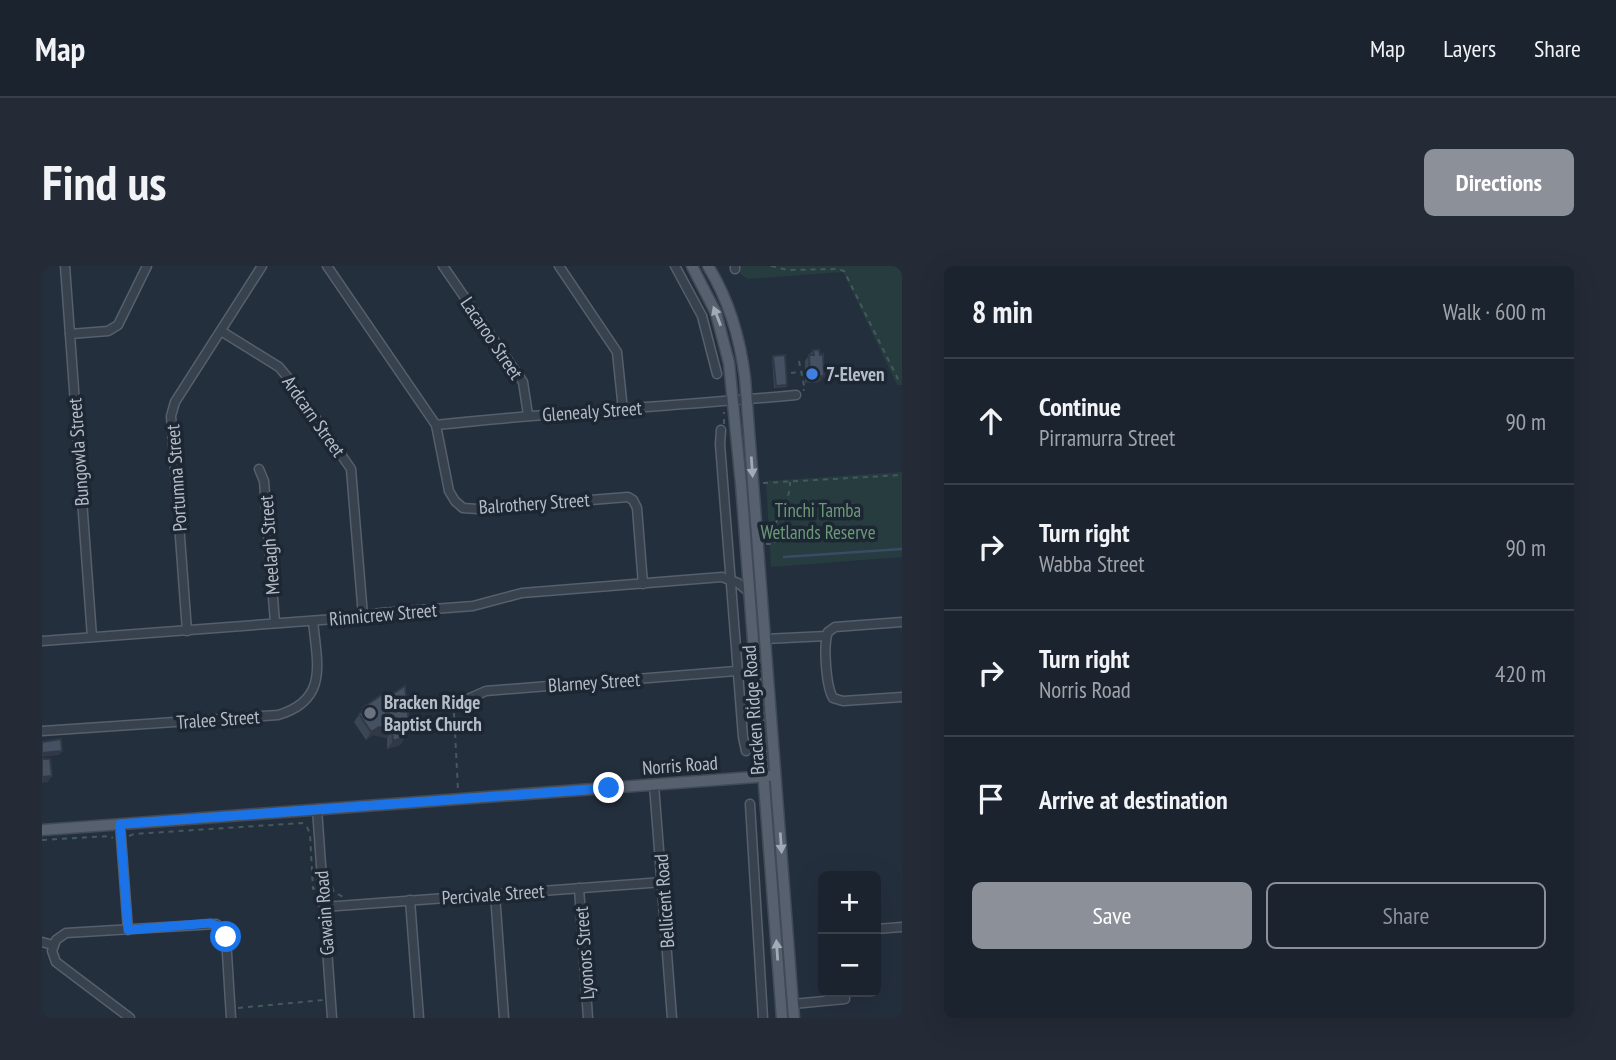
<!DOCTYPE html>
<meta charset="utf-8">
<style>
:root{--surface:#1b232e;--page:#242b36;--text:#f1f3f6;--muted:#a0a4aa;--line:#39404a;--accent:#8c9099}
body{margin:0;font-family:"PT Sans Narrow",sans-serif;background:var(--page);color:var(--text)}
.controls{position:absolute;right:21px;bottom:21px;display:grid;overflow:hidden;border-radius:10px;box-shadow:0 7px 28px #0002}
.controls button{width:63px;height:63px;display:grid;place-items:center;padding:0;border:0;border-bottom:2px solid var(--line);background:var(--surface);color:var(--text);font:35px sans-serif}
.stop{position:absolute;width:21px;height:21px;margin:-16px;border:5px solid #1a73e8;border-radius:50%;background:#fff}
.stop.end{background:#1a73e8;border-color:#fff;box-shadow:0 2px 7px #0008}
.list{margin:0;padding:0;list-style:none}
h2{display:flex;justify-content:space-between;align-items:center;height:91px;margin:0;padding:0 28px;font-size:30px}
h2 small{font-size:23px;font-weight:400;color:var(--muted)}
.list li{display:grid;grid-template-columns:46px 1fr auto;gap:21px;align-items:center;box-sizing:border-box;height:126px;padding:0 28px;border-top:2px solid var(--line)}
.list b{display:block;font-size:26px;white-space:nowrap}
.list p{margin:0;font-size:23px;white-space:nowrap;color:var(--muted)}
.list em{font-size:23px;font-style:normal;color:var(--muted)}
.actions{display:flex;gap:14px;padding:21px 28px}
.actions a{flex:1;padding:16px 0;border:2px solid var(--accent);border-radius:10px;text-align:center;font-size:24px;color:var(--accent)}
.actions .main{background:var(--accent);color:#fff}
.icon{flex:none;width:38px;height:38px;fill:none;stroke:currentColor;stroke-width:2;stroke-linecap:round;stroke-linejoin:round}
.map{position:relative;flex:none;width:860px;height:752px;overflow:hidden;border-radius:10px}
header{display:flex;align-items:center;gap:42px;box-sizing:border-box;height:98px;padding:0 35px;background:var(--surface);border-bottom:2px solid var(--line)}
header strong{font-size:33px}
nav{display:flex;gap:38px;margin-inline-start:auto;font-size:24px}
.intro{display:flex;align-items:center;justify-content:space-between;box-sizing:border-box;height:168px;padding:0 42px}
h1{margin:0;font-size:49px}
.button{padding:18px 32px;border-radius:10px;background:var(--accent);color:#fff;font-size:24px;font-weight:700}
main{display:flex;gap:42px;padding:0 42px}
aside{flex:1;background:var(--surface);border-radius:10px;box-shadow:0 7px 28px #0002}
.map>svg:first-child{display:block}
</style>
<header>
<strong>Map</strong>
<nav><a>Map</a><a>Layers</a><a>Share</a></nav>
</header>
<div class="intro"><h1>Find us</h1><a class="button">Directions</a></div>
<main>
<div class="map">
<svg width="860" height="752" viewBox="0 0 860 752">
<rect width="100%" height="100%" fill="#242f3e"/>
<!-- green -->
<g fill="#263c3f">
<path d="M698 0H860V119H855L801 6 706 13 698 8Z"/>
<path d="M860 206V291L729 301 724 215Z"/>
</g>
<g fill="none" stroke-linecap="round" stroke-linejoin="round">
<!-- stream -->
<path stroke="#394c67" stroke-width="2.5" d="M742 291 860 283"/>
<defs>
<g id="minor">
<path d="M23 0 50 371"/>
<path d="M285 0 394 159 407 225 413 235 421 242 436 243 586 231 591 234 595 242 601 318"/>
<path d="M401 0 481 116 486 149"/>
<path d="M517 0 575 86 581 144"/>
<path d="M633 0 660 50 675 108"/>
<path d="M693 0V3"/>
<path d="M179 65 237 101 247 113 309 203 321 350"/>
<path d="M28 68 66 65 76 59 105 0"/>
<path d="M394 159C514 146 634 140 754 129"/>
<path d="M679 164 678 178 701 471 704 485"/>
<path d="M217 203 222 215 233 357"/>
<path d="M860 356 793 361 786 366C781 379 784 420 791 432L801 435 860 431"/>
<path d="M145 365 129 150 133 136 220 0"/>
<path d="M723 373 784 370"/>
<path d="M0 375 306 352 339 347 431 340 480 327 680 311 696 317 708 327"/>
<path d="M412 439 444 425 694 405"/>
<path d="M0 465 236 449C287 434 275 397 271 355"/>
<path d="M612 519 630 752"/>
<path d="M708 538 721 752"/>
<path d="M275 543 290 752"/>
<path d="M78 558 86 664"/>
<path d="M537 622 546 752"/>
<path d="M453 628 462 752"/>
<path d="M368 634 377 752"/>
<path d="M282 641 621 616"/>
<path d="M834 663 860 661"/>
<path d="M0 676 11 679"/>
<path d="M751 738 803 733 802 726"/>
<path d="M88 752 14 696 10 685 14 674 24 667 174 658 182 665 184 671 189 752"/>
</g>
<g id="major">
<path d="M650 0 674 47 687 97 699 218 740 752"/>
<path d="M666 0C687 34 698 72 703 112L752 752"/>
<path d="M0 564 727 510"/>
</g>
</defs>
<!-- minor casing -->
<use href="#minor" stroke="#565f6c" stroke-width="11"/>
<!-- major casing -->
<use href="#major" stroke="#414a57" stroke-width="13"/>
<!-- path -->
<g stroke="#44595c" stroke-width="2" stroke-dasharray="5 5" stroke-linecap="butt">
<path d="M729 0 746 4 796 3 802 5 856 113 860 114"/>
<path d="M757 95 763 124H761"/>
<path d="M749 107 757 106"/>
<path d="M682 158V146"/>
<path d="M721 217 860 209"/>
<path d="M724 278H733C729 247 748 243 748 216"/>
<path d="M412 447 416 524"/>
<path d="M87 570 92 568 260 557 265 561 268 568 271 623 274 622"/>
<path d="M0 574 68 570 71 572"/>
<path d="M290 621 292 626 301 631"/>
<path d="M196 742 282 734"/>
</g>
<!-- minor -->
<use href="#minor" stroke="#38414e" stroke-width="8"/>
<!-- major -->
<use href="#major" stroke="#56606e" stroke-width="10"/>
</g>
<!-- wall -->
<g fill="#3b4654">
<path d="M771 84 778 116 763 117V95Z"/>
<path d="M731 90 745 119 744 121 732 122 730 92Z"/>
<path d="M346 431 363 471 358 479 345 483V472L331 469 324 474 312 456 322 441Z"/>
</g>
<!-- shaded-wall -->
<g fill="#303945">
<path d="M782 110 778 116 763 117 768 111Z"/>
<path d="M337 461 350 464 345 472 331 469 324 474 329 466Z"/>
<path d="M363 471 358 479 345 483 351 475Z"/>
<path d="M20 485 17 489 0 491V487Z"/>
<path d="M10 510 6 516 0 517V511Z"/>
</g>
<!-- building -->
<g fill="#455162" stroke="#303945" stroke-width="2">
<path d="M771 84H777L778 89 781 88 782 110 768 111 767 89H772Z"/>
<path d="M743 89 745 119 734 120 731 90Z"/>
<path d="M363 420 367 457 360 461 363 471 351 475 350 464 337 461 329 466 317 448 325 443 322 441 342 427 346 431Z"/>
<path d="M19 473 20 485 0 487V476Z"/>
<path d="M0 493H8L10 510 0 511Z"/>
</g>
<!-- one-way arrows -->
<defs><path id="oneway-solid" d="M-6-.8H1V-3.2L6.5 0L1 3.2V.8H-6Z" transform="scale(1.75)"/></defs>
<g fill="#a1aab7">
<use href="#oneway-solid" transform="translate(675 50) rotate(-111)"/>
<use href="#oneway-solid" transform="translate(710 201) rotate(86)"/>
<use href="#oneway-solid" transform="translate(739 577) rotate(86)"/>
<use href="#oneway-solid" transform="translate(735 684) rotate(-94)"/>
</g>
<g fill="none" stroke-linecap="round" stroke-linejoin="round">
<!-- route -->
<path stroke="#1a73e8" stroke-width="9" d="M184 671 178 661 168 657 86 664 78 558 567 522"/>
</g>
<!-- markers -->
<circle fill="#3f7fe0" stroke="#1d2633" stroke-width="2.5" cx="770" cy="108" r="7"/>
<circle fill="#6b7280" stroke="#1d2633" stroke-width="2.5" cx="328" cy="447" r="7"/>
<g text-anchor="middle" dominant-baseline="central" stroke-width="7" stroke-linejoin="round" paint-order="stroke">
<!-- street labels -->
<g font-size="19" fill="#b4bcc9" stroke="#1d2633">
<text transform="translate(450 72) rotate(56)">Lacaroo Street</text>
<text transform="translate(550 145) rotate(-4)">Glenealy Street</text>
<text transform="translate(272 150) rotate(55)">Ardcarn Street</text>
<text transform="translate(36 186) rotate(-94)">Bungowla Street</text>
<text transform="translate(134 212) rotate(-94)">Portumna Street</text>
<text transform="translate(492 237) rotate(-4)">Balrothery Street</text>
<text transform="translate(227 279) rotate(-94)">Meelagh Street</text>
<text transform="translate(341 348) rotate(-5)">Rinnicrew Street</text>
<text transform="translate(552 416) rotate(-4)">Blarney Street</text>
<text transform="translate(711 444) rotate(-94)">Bracken Ridge Road</text>
<text transform="translate(176 453) rotate(-4)">Tralee Street</text>
<text transform="translate(638 499) rotate(-4)">Norris Road</text>
<text transform="translate(451 628) rotate(-4)">Percivale Street</text>
<text transform="translate(622 635) rotate(-94)">Bellicent Road</text>
<text transform="translate(282 647) rotate(-94)">Gawain Road</text>
<text transform="translate(542 687) rotate(-94)">Lyonors Street</text>
</g>
<!-- poi labels -->
<g font-size="19" font-weight="bold" fill="#b4bcc9" stroke="#1d2633" text-anchor="start">
<text x="784" y="108">7-Eleven</text>
<text x="342" y="436">Bracken Ridge<tspan x="342" dy="22">Baptist Church</tspan></text>
</g>
<!-- park labels -->
<g font-size="19" fill="#6b9a76" stroke="#1d2633">
<text x="776" y="244">Tinchi Tamba<tspan x="776" dy="22">Wetlands Reserve</tspan></text>
</g>
</g>
</svg>
<div class="controls">
<button>+</button>
<button>−</button>
</div>
<div class="stop" style="left:184px;top:671px"></div>
<div class="stop end" style="left:567px;top:522px"></div>
</div>
<aside>
<h2>8 min<small>Walk · 600 m</small></h2>
<ul class="list">
<li><svg class="icon" aria-label="ahead" viewBox="0 0 24 24"><path d="M12 20V5M6 11l6-6 6 6"/></svg><div><b>Continue</b><p>Pirramurra Street</p></div><em>90 m</em></li>
<li><svg class="icon" aria-label="right" viewBox="0 0 24 24"><path d="M7 20v-9h11M14 6l5 5-5 5"/></svg><div><b>Turn right</b><p>Wabba Street</p></div><em>90 m</em></li>
<li><svg class="icon" aria-label="right" viewBox="0 0 24 24"><path d="M7 20v-9h11M14 6l5 5-5 5"/></svg><div><b>Turn right</b><p>Norris Road</p></div><em>420 m</em></li>
<li><svg class="icon" aria-label="arrive" viewBox="0 0 24 24"><path d="M6 21V4h12l-3 4 3 4H6"/></svg><div><b>Arrive at destination</b></div></li>
</ul>
<div class="actions"><a class="main">Save</a><a>Share</a></div>
</aside>
</main>
